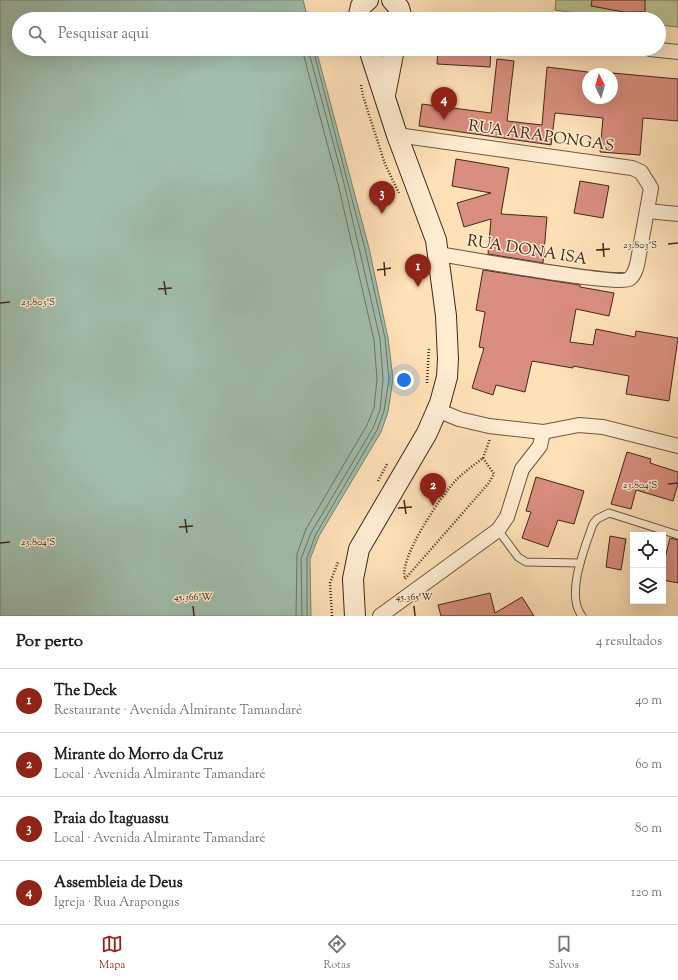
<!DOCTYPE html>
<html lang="pt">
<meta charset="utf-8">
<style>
:root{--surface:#fff;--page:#f2f2f2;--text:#222;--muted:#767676;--line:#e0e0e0;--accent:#8f2418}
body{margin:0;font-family:"Sorts Mill Goudy",serif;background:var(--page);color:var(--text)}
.controls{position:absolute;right:12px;bottom:12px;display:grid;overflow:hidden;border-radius:0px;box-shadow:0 4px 16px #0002}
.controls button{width:36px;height:36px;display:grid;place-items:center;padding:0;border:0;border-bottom:1px solid var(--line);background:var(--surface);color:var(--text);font:20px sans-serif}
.compass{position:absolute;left:582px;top:68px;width:36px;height:36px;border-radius:50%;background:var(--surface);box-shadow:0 4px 16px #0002;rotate:355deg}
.you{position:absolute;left:404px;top:380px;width:14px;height:14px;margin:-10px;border:3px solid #fff;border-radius:50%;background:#1a73e8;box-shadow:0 0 0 6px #1a73e833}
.badge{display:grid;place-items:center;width:26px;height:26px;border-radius:50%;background:var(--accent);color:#fff;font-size:13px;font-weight:700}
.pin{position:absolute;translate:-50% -33px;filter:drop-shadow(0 1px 2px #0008)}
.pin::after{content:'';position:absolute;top:21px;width:14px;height:12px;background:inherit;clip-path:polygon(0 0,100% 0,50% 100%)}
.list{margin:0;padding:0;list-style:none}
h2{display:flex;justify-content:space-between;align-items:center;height:52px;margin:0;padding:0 16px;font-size:17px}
h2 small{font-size:13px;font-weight:400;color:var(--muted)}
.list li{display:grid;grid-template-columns:26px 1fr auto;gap:12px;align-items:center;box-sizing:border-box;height:64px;padding:0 16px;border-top:1px solid var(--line)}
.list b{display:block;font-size:15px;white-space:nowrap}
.list p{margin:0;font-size:13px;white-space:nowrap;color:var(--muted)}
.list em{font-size:13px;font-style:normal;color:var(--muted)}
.icon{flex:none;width:22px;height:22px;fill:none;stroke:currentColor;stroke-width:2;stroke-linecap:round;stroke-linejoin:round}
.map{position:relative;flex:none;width:678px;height:616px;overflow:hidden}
.search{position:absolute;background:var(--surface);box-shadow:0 4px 16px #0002;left:12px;right:12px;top:12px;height:44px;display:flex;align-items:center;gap:10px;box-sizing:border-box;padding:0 14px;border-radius:22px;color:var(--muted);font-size:15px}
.sheet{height:308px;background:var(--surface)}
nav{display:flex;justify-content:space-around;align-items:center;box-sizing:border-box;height:56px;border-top:1px solid var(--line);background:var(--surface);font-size:11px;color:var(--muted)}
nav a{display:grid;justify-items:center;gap:2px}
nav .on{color:var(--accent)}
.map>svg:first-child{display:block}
</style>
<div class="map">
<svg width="678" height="616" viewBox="0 0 678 616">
<rect width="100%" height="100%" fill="#ffe1b8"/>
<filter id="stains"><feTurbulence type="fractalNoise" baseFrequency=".005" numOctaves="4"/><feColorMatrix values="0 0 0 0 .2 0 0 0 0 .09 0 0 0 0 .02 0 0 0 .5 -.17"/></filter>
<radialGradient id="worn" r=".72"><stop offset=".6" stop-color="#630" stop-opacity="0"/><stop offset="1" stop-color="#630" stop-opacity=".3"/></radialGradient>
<!-- green -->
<path fill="#bcc392" stroke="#7e7656" d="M556 0H678V27L659 25V19H618L555 10Z"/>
<!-- water -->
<path fill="#a0bead" stroke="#798272" d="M0 0H303L308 19H19V49H316L369 248 388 338 393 379 388 412 381 432 319 536 310 559 311 616H0Z"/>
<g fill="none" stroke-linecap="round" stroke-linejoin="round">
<!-- shore -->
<g stroke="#707364" stroke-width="1">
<path d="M296 616 297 554 306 529 367 425 374 408 377 379 374 340 338 184 302 49"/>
<path d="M302 616 301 559 311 533 373 428 380 410 383 379 380 339 344 183 308 49"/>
<path d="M307 616V558L316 534 377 430 384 411 389 379 385 338 365 249 313 49"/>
</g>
</g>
<!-- building -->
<g fill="#da8e7f" stroke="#3f281a">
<path d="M592 0H645V12H624L591 6Z"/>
<path d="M438 49H491L490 67 437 64Z"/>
<path d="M497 59 514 61 507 121 542 125 547 67 588 72V98L612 99V73L678 79V121L643 118 640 155 600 152 603 118 555 113 551 145 419 126 422 104 491 113Z"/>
<path d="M456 159 509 168 501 214 547 217 543 263 488 254 491 219 464 227 457 203 491 193 452 186Z"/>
<path d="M580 181 609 186 603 218 574 213Z"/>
<path d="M483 270 580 285V287L614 293 609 316 576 309 570 342 593 345 596 329 635 337 636 331 678 338 669 401 626 394 629 376 573 366V368L532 361 525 392 496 385 493 395 472 388 484 348 479 347 485 312 476 310Z"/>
<path d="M627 452 651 459 650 463 678 472V484L673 501 636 490 631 509 611 504Z"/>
<path d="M536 477 584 491 574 524 558 520 548 547 522 538 531 512 526 511Z"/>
<path d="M610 536 626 539 621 570 606 567Z"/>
<path d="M670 538 678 540V583L663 580V566Z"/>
<path d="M490 593 495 613 522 597 534 616H441L438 605Z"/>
</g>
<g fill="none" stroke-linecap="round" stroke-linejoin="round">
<defs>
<g id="service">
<path d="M498 530 518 557 526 562 580 563"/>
<path d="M582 616C565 595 585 547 593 524L597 519 609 513 678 535"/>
</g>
<g id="minor">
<path d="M650 49 678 52"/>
<path d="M397 135 632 168 641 172 651 188 638 260C637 266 634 276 629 279 619 286 463 258 439 254"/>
<path d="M648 211 678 214"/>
<path d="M437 410 459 419 489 426 543 432 579 425 603 427 678 446"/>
<path d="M380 616 498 530 507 517 522 469 540 446 543 432"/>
</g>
<g id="secondary">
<path d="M392 0 399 8 402 19"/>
<path d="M358 19 361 6 368 0"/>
<path d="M385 95 394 49"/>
<path d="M355 616 353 579 359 549 427 433 440 403 447 377 448 359 446 316 436 240 397 135 369 49"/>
</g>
</defs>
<!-- service casing -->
<use href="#service" stroke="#6f5642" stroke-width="9"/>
<!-- minor casing -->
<use href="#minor" stroke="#6f5642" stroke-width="16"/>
<!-- secondary casing -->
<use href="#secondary" stroke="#3f281a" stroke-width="22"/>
<!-- path -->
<g stroke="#3f281a" stroke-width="2.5" stroke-dasharray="1 2" stroke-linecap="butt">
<path d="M361 85 363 96 385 164 399 193"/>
<path d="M427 383 429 348"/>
<path d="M483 458 494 474 488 484 405 579C398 559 441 496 456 480 464 472 474 465 483 458Z"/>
<path d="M483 458 490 439"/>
<path d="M378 481 387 464"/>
<path d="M332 616 330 583 338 562"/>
</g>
<!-- service -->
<use href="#service" stroke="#ffecd1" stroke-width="7"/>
<!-- minor -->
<use href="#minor" stroke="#ffecd1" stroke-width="14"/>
<!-- secondary -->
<use href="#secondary" stroke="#ffecd1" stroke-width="20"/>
</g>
<!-- ticks -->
<path fill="none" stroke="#3f281a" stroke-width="1.5" d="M603 243 604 257M668 244 678 243M596 250 610 249M384 262 385 276M377 270 391 268M164 281 166 295M158 289 172 288M0 303 10 302M668 484 678 483M404 500 406 514M398 508 412 507M185 519 187 533M179 527 193 526M0 543 10 542M193 606 194 616M414 606 415 616"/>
<g text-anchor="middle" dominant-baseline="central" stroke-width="3" stroke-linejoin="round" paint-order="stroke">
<!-- street labels -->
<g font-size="16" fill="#3f281a" stroke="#ffecd1">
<text transform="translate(541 137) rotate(8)">RUA ARAPONGAS</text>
<text transform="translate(527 251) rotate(9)">RUA DONA ISA</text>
</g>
</g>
<g font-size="10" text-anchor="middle" fill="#3f281a" stroke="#ffecd1" stroke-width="3" stroke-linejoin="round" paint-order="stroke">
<text x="640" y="248">23.803°S</text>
<text x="38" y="305">23.803°S</text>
<text x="640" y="488">23.804°S</text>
<text x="38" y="545">23.804°S</text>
<text x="193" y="600">45.366°W</text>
<text x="414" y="600">45.365°W</text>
</g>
<rect width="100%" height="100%" filter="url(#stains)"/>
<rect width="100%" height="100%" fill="url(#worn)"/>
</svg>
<div class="controls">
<button><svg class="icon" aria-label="locate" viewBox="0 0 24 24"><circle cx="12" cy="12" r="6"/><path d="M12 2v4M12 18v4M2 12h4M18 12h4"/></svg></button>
<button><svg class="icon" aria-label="layers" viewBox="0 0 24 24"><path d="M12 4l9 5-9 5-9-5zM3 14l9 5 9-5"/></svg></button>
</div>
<svg class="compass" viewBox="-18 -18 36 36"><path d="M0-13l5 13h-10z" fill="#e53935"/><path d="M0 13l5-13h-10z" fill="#767676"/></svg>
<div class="you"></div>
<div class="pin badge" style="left:418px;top:287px">1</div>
<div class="pin badge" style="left:433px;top:506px">2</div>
<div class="pin badge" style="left:382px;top:214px">3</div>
<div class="pin badge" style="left:444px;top:120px">4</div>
<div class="search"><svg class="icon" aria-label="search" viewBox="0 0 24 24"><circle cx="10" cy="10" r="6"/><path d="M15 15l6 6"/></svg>Pesquisar aqui</div>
</div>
<section class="sheet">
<h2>Por perto<small>4 resultados</small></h2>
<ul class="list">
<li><span class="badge">1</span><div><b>The Deck</b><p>Restaurante · Avenida Almirante Tamandaré</p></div><em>40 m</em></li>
<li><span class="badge">2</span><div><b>Mirante do Morro da Cruz</b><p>Local · Avenida Almirante Tamandaré</p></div><em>60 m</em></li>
<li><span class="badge">3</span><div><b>Praia do Itaguassu</b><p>Local · Avenida Almirante Tamandaré</p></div><em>80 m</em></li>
<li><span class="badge">4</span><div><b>Assembleia de Deus</b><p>Igreja · Rua Arapongas</p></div><em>120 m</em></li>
</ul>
</section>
<nav>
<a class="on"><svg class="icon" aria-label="map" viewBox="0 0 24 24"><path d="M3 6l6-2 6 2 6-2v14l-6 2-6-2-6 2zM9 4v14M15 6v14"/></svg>Mapa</a>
<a><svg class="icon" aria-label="directions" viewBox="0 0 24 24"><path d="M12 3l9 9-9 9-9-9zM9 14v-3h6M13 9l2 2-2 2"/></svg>Rotas</a>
<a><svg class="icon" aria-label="saved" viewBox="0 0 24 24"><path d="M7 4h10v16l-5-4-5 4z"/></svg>Salvos</a>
</nav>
